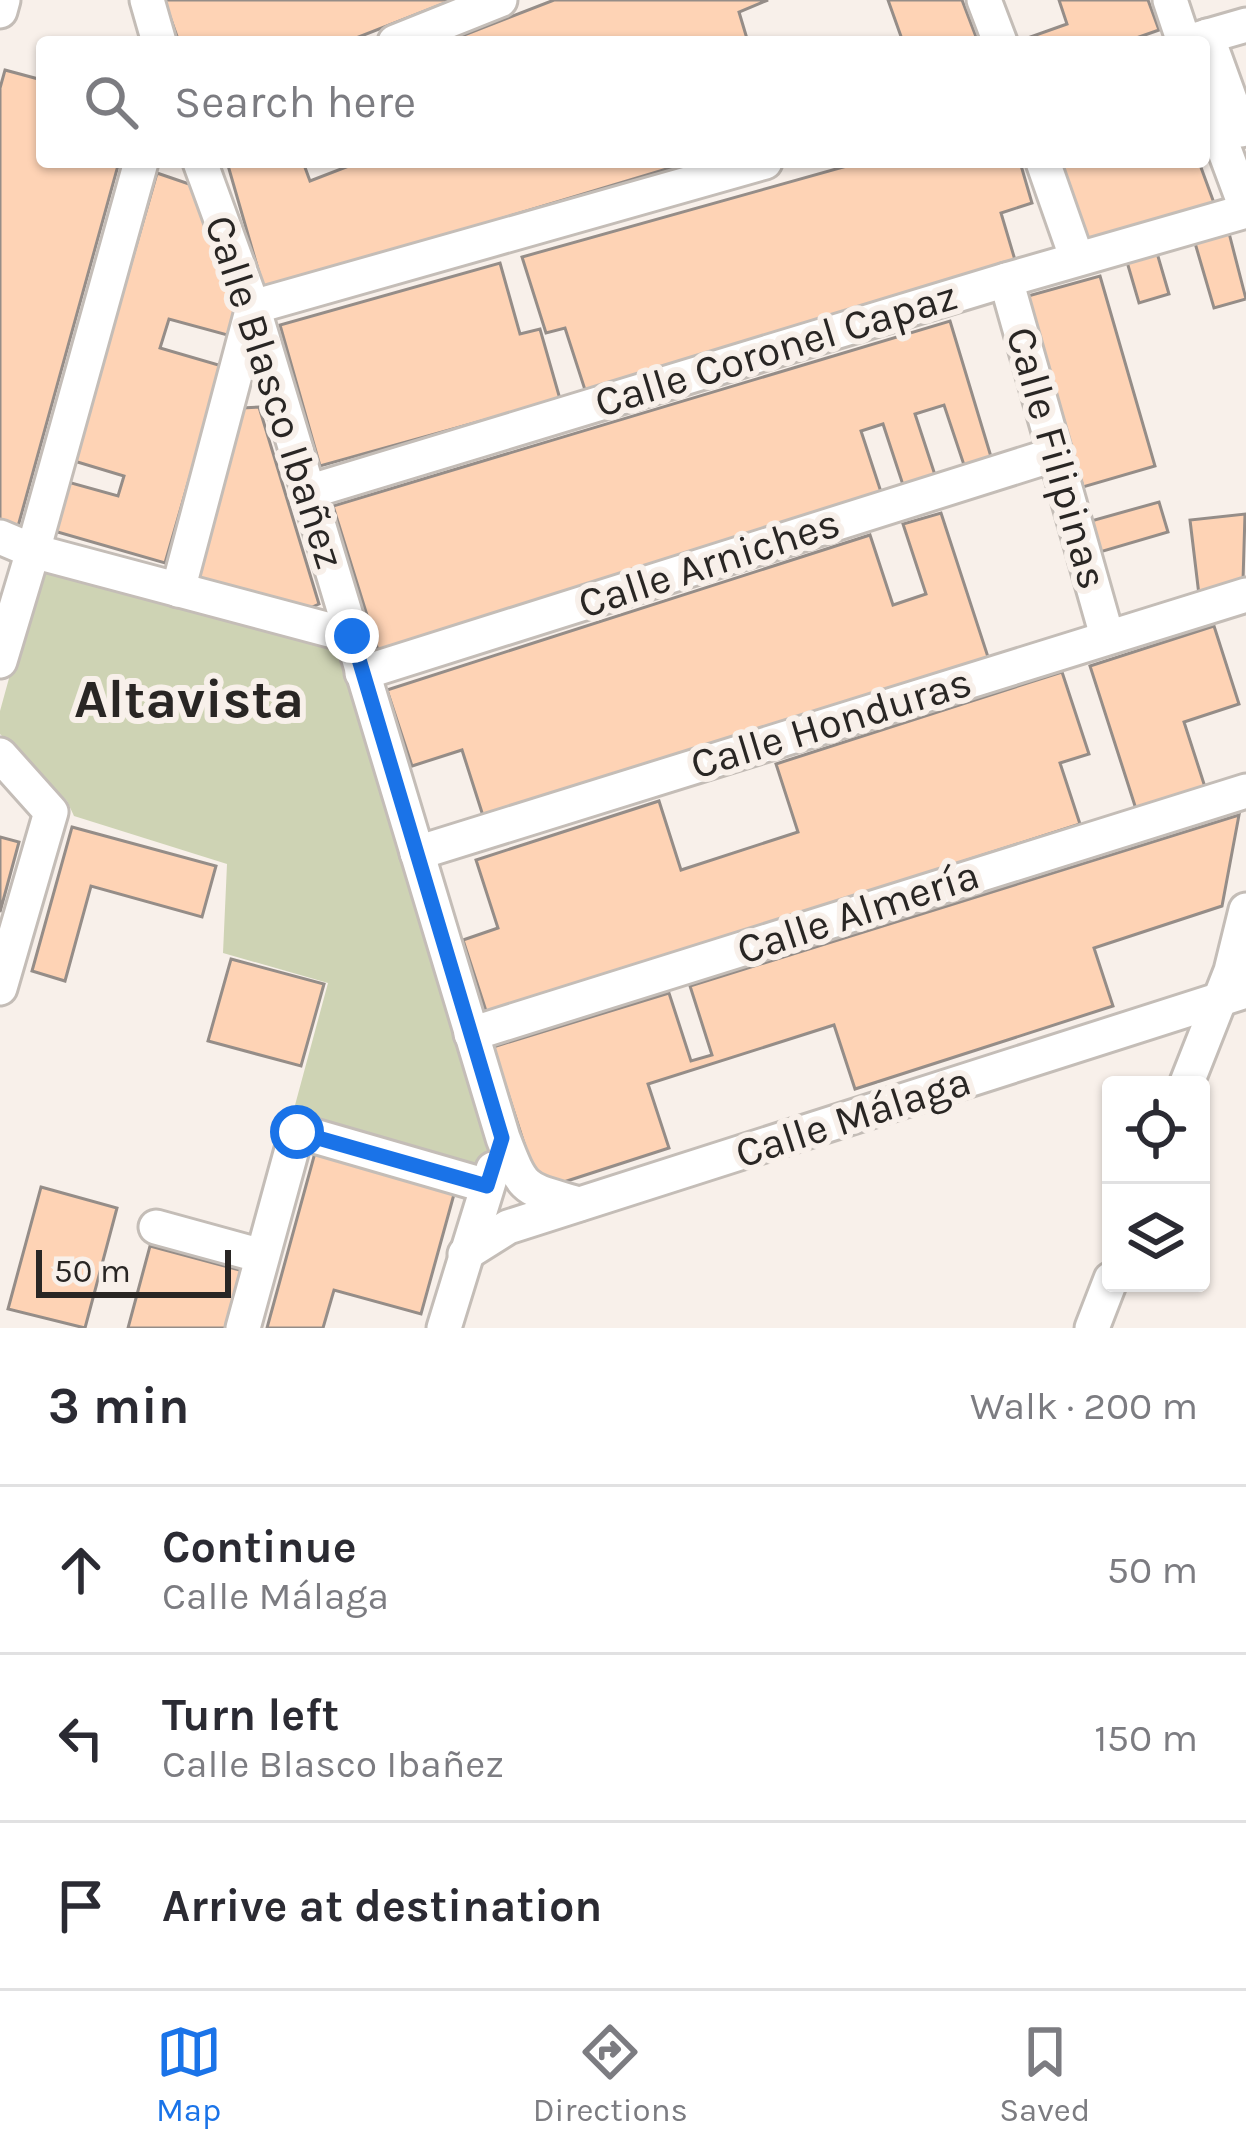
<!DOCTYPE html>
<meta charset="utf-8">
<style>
:root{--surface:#fff;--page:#f2f2f3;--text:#2b2b33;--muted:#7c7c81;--line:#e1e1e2;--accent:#1a73e8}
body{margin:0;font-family:Karla,sans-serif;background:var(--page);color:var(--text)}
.controls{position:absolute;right:36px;bottom:36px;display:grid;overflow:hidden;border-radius:12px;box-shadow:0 3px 9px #0004}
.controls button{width:108px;height:108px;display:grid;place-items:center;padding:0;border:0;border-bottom:3px solid var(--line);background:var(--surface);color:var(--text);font:60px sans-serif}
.scale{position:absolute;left:36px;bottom:30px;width:195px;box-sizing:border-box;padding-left:12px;border:6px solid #292624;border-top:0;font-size:33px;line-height:42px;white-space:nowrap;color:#292624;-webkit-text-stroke:9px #f8f0ea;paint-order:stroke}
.stop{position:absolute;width:36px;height:36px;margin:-27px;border:9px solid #1a73e8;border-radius:50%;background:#fff}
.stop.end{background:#1a73e8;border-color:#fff;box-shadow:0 3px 12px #0008}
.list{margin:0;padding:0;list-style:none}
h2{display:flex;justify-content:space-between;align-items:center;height:156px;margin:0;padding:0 48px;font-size:51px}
h2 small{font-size:39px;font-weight:400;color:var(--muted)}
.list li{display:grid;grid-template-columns:78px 1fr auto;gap:36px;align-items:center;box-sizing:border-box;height:168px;padding:0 48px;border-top:3px solid var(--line)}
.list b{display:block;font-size:45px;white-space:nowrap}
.list p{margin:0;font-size:39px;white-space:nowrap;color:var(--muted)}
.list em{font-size:39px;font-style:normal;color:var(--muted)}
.icon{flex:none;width:66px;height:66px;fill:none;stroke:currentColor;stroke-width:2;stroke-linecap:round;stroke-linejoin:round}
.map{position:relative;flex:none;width:1246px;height:1328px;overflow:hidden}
.search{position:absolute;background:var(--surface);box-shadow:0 3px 9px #0004;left:36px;right:36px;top:36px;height:132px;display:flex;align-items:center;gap:30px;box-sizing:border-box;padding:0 42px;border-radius:12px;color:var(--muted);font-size:45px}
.sheet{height:660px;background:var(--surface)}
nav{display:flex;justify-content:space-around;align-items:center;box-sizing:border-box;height:168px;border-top:3px solid var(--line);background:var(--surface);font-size:33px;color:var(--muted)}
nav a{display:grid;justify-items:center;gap:6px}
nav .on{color:var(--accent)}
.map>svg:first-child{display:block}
</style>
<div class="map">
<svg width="1246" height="1328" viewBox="0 0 1246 1328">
<rect width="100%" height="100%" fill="#f8f0ea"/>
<!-- green -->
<path fill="#ced3b4" d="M41 562 335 645 488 1147 480 1175 291 1120 328 983 223 953 227 864 74 816 67 801 0 734V711Z"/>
<!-- building -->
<g fill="#fed3b5" stroke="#958d88" stroke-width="3">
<path d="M164 0H453L346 42H179Z"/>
<path d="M554 0H768L739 12 748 42H446Z"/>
<path d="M888 0H962L978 42H903Z"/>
<path d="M1059 0H1148L1159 30 1125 42H1016L1067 24Z"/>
<path d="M5 70 42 80V162H119L17 530 0 522V88Z"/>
<path d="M227 162H303L310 181 349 166 347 162H690L264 290Z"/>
<path d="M861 162H1020L1032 203 1001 213 1015 260 586 393 565 328 546 333 522 257Z"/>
<path d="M1060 162H1199L1214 203 1087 241Z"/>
<path d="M157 173 192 185 239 307 231 336 169 319 160 348 222 366 165 563 54 531 68 482 118 496 124 476 74 461Z"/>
<path d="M1229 233 1246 299 1214 308 1195 243Z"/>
<path d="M1157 253 1169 294 1139 303 1127 262Z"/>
<path d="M500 263 520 334 540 329 560 399 320 466 280 325Z"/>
<path d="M1100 276 1155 466 1083 487 1028 296Z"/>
<path d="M950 321 992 460 965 468 944 405 915 414 936 478 904 488 883 424 861 431 882 495 380 657 333 506Z"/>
<path d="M259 407 319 604 301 612 198 582 242 408Z"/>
<path d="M1159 502 1168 532 1100 552 1091 521Z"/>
<path d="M941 513 989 660 485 822 462 750 412 766 387 690 870 535 893 605 926 594 903 524Z"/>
<path d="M1245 514 1243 581 1199 595 1190 520Z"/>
<path d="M1214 626 1239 704 1184 722 1205 787 1136 809 1090 666Z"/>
<path d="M1062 672 1089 754 1060 763 1080 824 487 1014 463 940 498 928 476 860 659 801 681 870 798 832 776 764Z"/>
<path d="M1239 815 1222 906 1094 948 1113 1006 855 1089 834 1025 648 1084 669 1148 539 1190 493 1047 669 993 691 1061 712 1055 690 986Z"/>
<path d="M72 827 216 866 202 917 91 886 65 981 32 971Z"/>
<path d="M0 837 19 842 0 912Z"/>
<path d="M231 959 324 984 301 1066 208 1041Z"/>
<path d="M316 1149 456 1187 421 1314 334 1290 323 1328H267Z"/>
<path d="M41 1187 117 1208 85 1328 8 1309Z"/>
<path d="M150 1246 247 1272 231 1328H128Z"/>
</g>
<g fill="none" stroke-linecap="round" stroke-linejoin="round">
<defs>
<g id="minor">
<path d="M147 0 159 42"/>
<path d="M984 0 1000 42"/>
<path d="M1170 0 1184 42"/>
<path d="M0 11 3 0"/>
<path d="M1207 36 1241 130"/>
<path d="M395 42 500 0"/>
<path d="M1187 42 1246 25"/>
<path d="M1204 95 1246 208"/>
<path d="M200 162 253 307 503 1138C524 1193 524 1188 579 1204"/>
<path d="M1043 162 1077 259"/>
<path d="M1006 280 1107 636"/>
<path d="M308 492 1006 280 1246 211"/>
<path d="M0 537 33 551 352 636"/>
<path d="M178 590 253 307 765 162"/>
<path d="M0 661 33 551 141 162"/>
<path d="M362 673 1056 454"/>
<path d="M0 755 51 812 0 988"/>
<path d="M417 853 1246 595"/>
<path d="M471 1034 1246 791"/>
<path d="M1186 1085 1231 971 1246 910"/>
<path d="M156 1227 262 1256"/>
<path d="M465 1254 508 1227 1246 991"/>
<path d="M243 1328 297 1131 487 1186"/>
<path d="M444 1328 493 1169"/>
<path d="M1092 1328 1111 1279"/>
</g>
</defs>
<!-- minor casing -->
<use href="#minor" stroke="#c4bdb7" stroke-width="39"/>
<!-- minor -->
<use href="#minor" stroke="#fff" stroke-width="33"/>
</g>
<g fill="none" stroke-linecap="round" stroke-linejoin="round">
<!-- route -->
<path stroke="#1a73e8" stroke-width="15" d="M297 1132 487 1186 502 1138 352 636"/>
</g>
<g text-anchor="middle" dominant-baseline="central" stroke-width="12" stroke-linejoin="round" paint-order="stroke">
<!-- street labels -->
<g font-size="42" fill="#292624" stroke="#f8f0ea">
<text transform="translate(776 349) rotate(-17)">Calle Coronel Capaz</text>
<text transform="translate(275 392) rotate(72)">Calle Blasco Ibañez</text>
<text transform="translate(1057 458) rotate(74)">Calle Filipinas</text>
<text transform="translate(709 563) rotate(-18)">Calle Arniches</text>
<text transform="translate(831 723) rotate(-17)">Calle Honduras</text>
<text transform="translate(858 912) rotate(-18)">Calle Almería</text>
<text transform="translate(853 1117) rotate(-18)">Calle Málaga</text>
</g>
<!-- district labels -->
<g font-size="54" font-weight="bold" fill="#292624" stroke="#f8f0ea">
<text x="189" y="699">Altavista</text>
</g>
</g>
</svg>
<div class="controls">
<button><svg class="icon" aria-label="locate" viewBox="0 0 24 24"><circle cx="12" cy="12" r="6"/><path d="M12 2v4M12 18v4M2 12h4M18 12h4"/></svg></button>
<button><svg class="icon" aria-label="layers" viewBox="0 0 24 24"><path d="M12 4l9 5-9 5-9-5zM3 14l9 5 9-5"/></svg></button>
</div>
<div class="scale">50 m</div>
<div class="stop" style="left:297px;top:1132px"></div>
<div class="stop end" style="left:352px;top:636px"></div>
<div class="search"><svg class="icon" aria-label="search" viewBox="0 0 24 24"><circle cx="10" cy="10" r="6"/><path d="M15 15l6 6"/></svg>Search here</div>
</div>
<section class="sheet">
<h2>3 min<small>Walk · 200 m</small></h2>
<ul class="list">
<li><svg class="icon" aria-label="ahead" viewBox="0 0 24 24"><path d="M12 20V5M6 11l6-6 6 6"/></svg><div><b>Continue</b><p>Calle Málaga</p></div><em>50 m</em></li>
<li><svg class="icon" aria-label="left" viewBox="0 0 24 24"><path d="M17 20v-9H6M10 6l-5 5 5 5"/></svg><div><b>Turn left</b><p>Calle Blasco Ibañez</p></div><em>150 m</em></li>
<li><svg class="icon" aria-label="arrive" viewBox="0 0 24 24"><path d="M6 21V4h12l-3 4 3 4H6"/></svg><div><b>Arrive at destination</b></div></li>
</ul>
</section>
<nav>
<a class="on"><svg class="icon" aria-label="map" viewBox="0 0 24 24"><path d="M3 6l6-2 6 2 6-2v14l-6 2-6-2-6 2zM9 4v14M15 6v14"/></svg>Map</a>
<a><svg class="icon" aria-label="directions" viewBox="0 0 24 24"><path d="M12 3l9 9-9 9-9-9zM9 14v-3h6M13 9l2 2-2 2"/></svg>Directions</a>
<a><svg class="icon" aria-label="saved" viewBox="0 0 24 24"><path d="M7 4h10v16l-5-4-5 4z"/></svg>Saved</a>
</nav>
